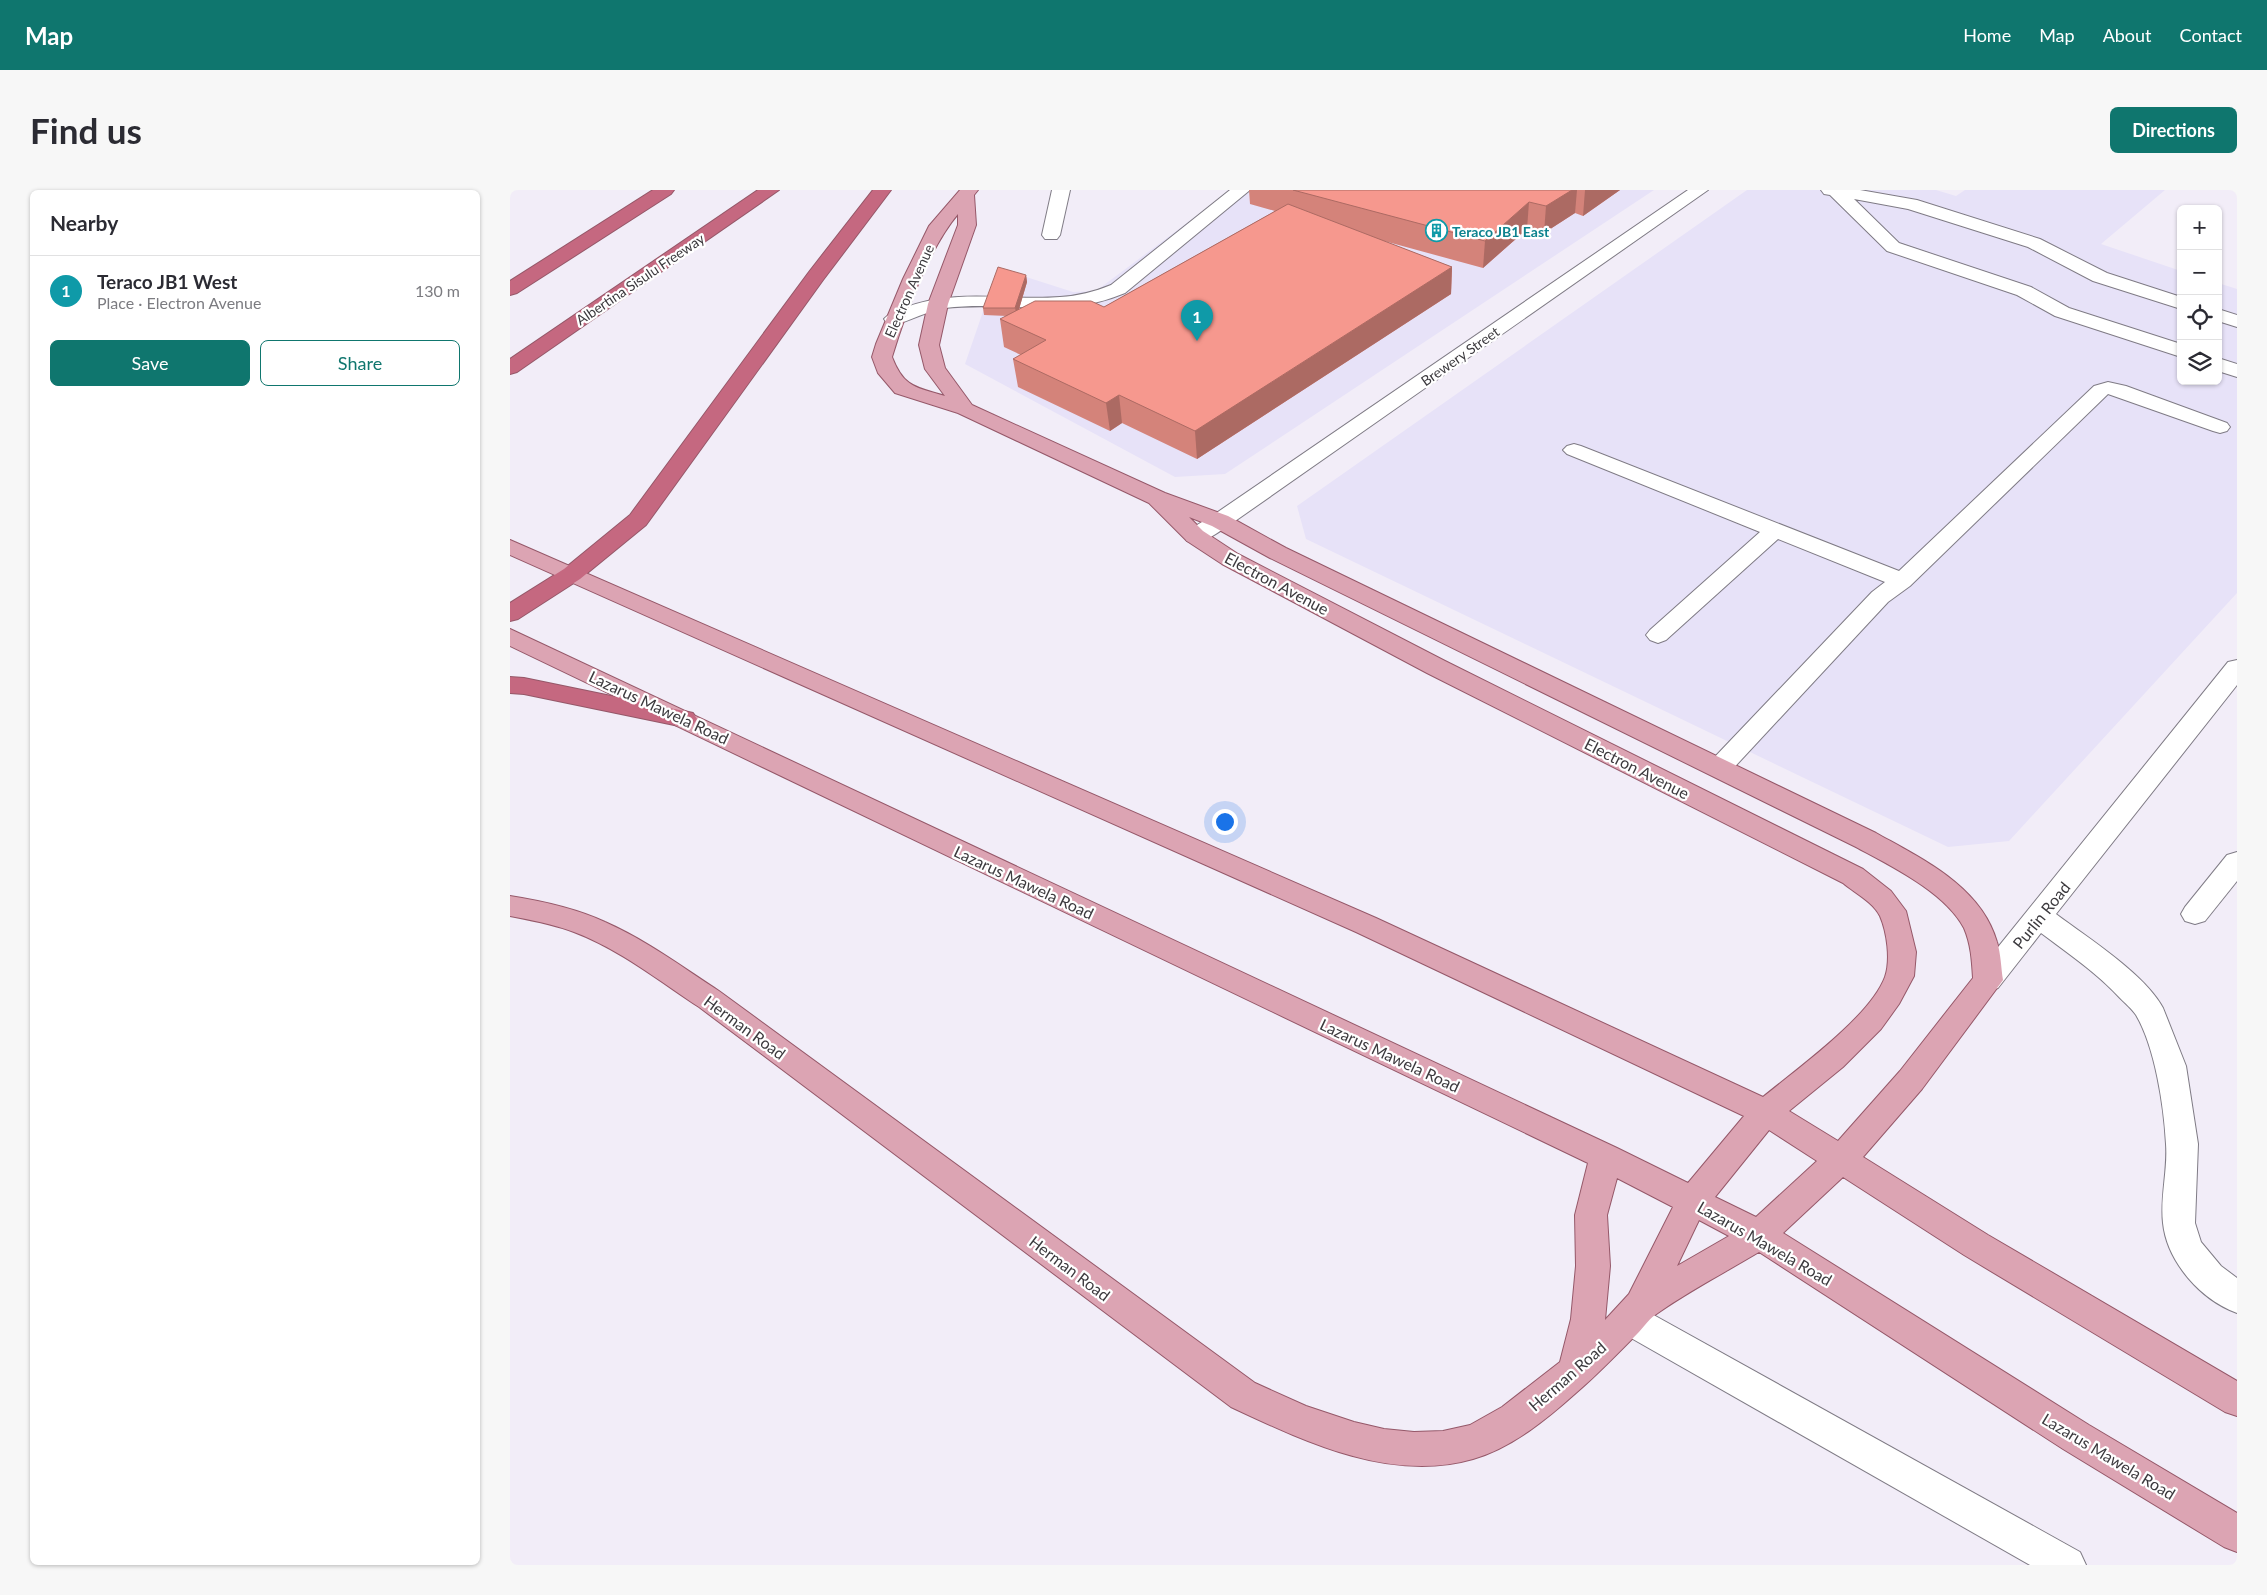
<!DOCTYPE html>
<meta charset="utf-8">
<style>
:root{--surface:#fff;--page:#f7f7f7;--text:#2b2b33;--muted:#7c7c81;--line:#e1e1e2;--accent:#0f766e}
body{margin:0;font-family:Lato,sans-serif;background:var(--page);color:var(--text)}
.controls{position:absolute;right:15px;top:15px;display:grid;overflow:hidden;border-radius:8px;box-shadow:0 1px 4px #0004}
.controls button{width:45px;height:45px;display:grid;place-items:center;padding:0;border:0;border-bottom:1px solid var(--line);background:var(--surface);color:var(--text);font:25px sans-serif}
.you{position:absolute;left:714px;top:631px;width:18px;height:18px;margin:-12px;border:4px solid #fff;border-radius:50%;background:#1a73e8;box-shadow:0 0 0 8px #1a73e833}
.badge{display:grid;place-items:center;width:32px;height:32px;border-radius:50%;background:var(--accent);color:#fff;font-size:16px;font-weight:700}
.pin{position:absolute;translate:-50% -41px;filter:drop-shadow(0 1px 2px #0008)}
.pin::after{content:'';position:absolute;top:26px;width:18px;height:15px;background:inherit;clip-path:polygon(0 0,100% 0,50% 100%)}
.list{margin:0;padding:0;list-style:none}
h2{display:flex;justify-content:space-between;align-items:center;height:65px;margin:0;padding:0 20px;font-size:21px}
h2 small{font-size:16px;font-weight:400;color:var(--muted)}
.list li{display:grid;grid-template-columns:32px 1fr auto;gap:15px;align-items:center;box-sizing:border-box;height:70px;padding:0 20px;border-top:1px solid var(--line)}
.list b{display:block;font-size:19px;white-space:nowrap}
.list p{margin:0;font-size:16px;white-space:nowrap;color:var(--muted)}
.list em{font-size:16px;font-style:normal;color:var(--muted)}
.actions{display:flex;gap:10px;padding:15px 20px}
.actions a{flex:1;padding:11px 0;border:1px solid var(--accent);border-radius:8px;text-align:center;font-size:18px;color:var(--accent)}
.actions .main{background:var(--accent);color:#fff}
.icon{flex:none;width:28px;height:28px;fill:none;stroke:currentColor;stroke-width:2;stroke-linecap:round;stroke-linejoin:round}
.map{position:relative;flex:none;width:1727px;height:1375px;overflow:hidden;border-radius:8px}
header{display:flex;align-items:center;gap:30px;box-sizing:border-box;height:70px;padding:0 25px;background:var(--accent);color:#fff}
header strong{font-size:24px}
nav{display:flex;gap:28px;margin-inline-start:auto;font-size:18px}
.intro{display:flex;align-items:center;justify-content:space-between;box-sizing:border-box;height:120px;padding:0 30px}
h1{margin:0;font-size:35px}
.button{padding:12px 22px;border-radius:8px;background:var(--accent);color:#fff;font-size:18px;font-weight:700}
main{display:flex;gap:30px;padding:0 30px}
aside{flex:1;background:var(--surface);border-radius:8px;box-shadow:0 1px 4px #0004}
.map>svg:first-child{display:block}
</style>
<header>
<strong>Map</strong>
<nav><a>Home</a><a>Map</a><a>About</a><a>Contact</a></nav>
</header>
<div class="intro"><h1>Find us</h1><a class="button">Directions</a></div>
<main>
<aside>
<h2>Nearby<small></small></h2>
<ul class="list">
<li><span class="badge" style="background:#0f9aa8">1</span><div><b>Teraco JB1 West</b><p>Place · Electron Avenue</p></div><em>130 m</em></li>
</ul>
<div class="actions"><a class="main">Save</a><a>Share</a></div>
</aside>
<div class="map">
<svg width="1727" height="1375" viewBox="0 0 1727 1375">
<rect width="100%" height="100%" fill="#f2edf8"/>
<!-- industrial -->
<g fill="#e7e2f8">
<path d="M721 0H1144L715 284 665 287 455 174 488 78 563 102 586 101Z"/>
<path d="M1237 0H1426L1446 6 1455 0H1655L1591 54 1671 81V191H1708V93L1727 99V403L1499 651 1438 657 796 349 787 316Z"/>
</g>
<g fill="none" stroke-linecap="round" stroke-linejoin="round">
<defs>
<g id="minor">
<path d="M542 0H560L550 45 547 49H535L532 45Z"/>
<path d="M720 0H740L615 103C551 130 499 110 435 118 417 121 402 130 384 135L377 133 374 129C379 123 387 121 394 118 445 98 496 111 550 107 568 106 584 102 601 95Z"/>
<path d="M1178 0H1198L718 336C705 344 693 355 677 351L674 346 677 341 702 326Z"/>
<path d="M1311 0H1350L1407 10 1530 49 1597 83 1671 107V119L1583 91 1518 57 1398 19 1344 9 1389 53 1521 97 1559 118 1671 154V167L1545 126 1507 105 1377 61 1320 5 1314 4Z"/>
<path d="M1708 119 1727 125V137L1708 131Z"/>
<path d="M1708 168 1727 174V187L1708 181Z"/>
<path d="M1598 192 1616 196 1717 233 1720 237 1717 241 1710 243 1703 241 1598 204 1400 396 1378 412 1218 584 1209 587 1200 584 1196 578 1200 572 1362 402 1375 392 1268 349 1156 450 1148 453 1140 450 1136 445 1140 440 1250 342 1057 264 1053 260 1057 256 1064 254 1071 256 1389 381 1584 196Z"/>
<path d="M1727 470V495L1546 724C1578 748 1635 784 1653 818L1676 876 1688 954 1685 1033 1691 1052 1711 1076 1727 1088V1123C1691 1110 1657 1072 1653 1033 1650 1007 1658 980 1656 954 1654 916 1645 857 1626 825 1622 819 1615 813 1610 808 1587 783 1559 764 1531 743L1488 798 1478 801 1468 798 1463 790 1468 782 1718 472Z"/>
<path d="M1727 662V691L1695 731 1685 734 1675 731 1671 724 1675 717 1717 665Z"/>
<path d="M1119 1114 1131 1118 1570 1362 1576 1375H1520L1107 1140 1102 1129 1107 1118Z"/>
</g>
<path id="major" d="M450 0H468L464 5 466 35 438 114 429 155 435 178 462 215 655 303 718 326 776 358 1366 643C1412 669 1471 696 1487 752 1491 764 1491 778 1493 790L1412 899 1353 967 1478 1045 1727 1191V1226L1715 1222 1454 1065 1333 987 1273 1043 1579 1235 1727 1323V1362L1714 1357 1553 1259 1249 1062C1214 1083 1177 1102 1145 1125 1138 1130 1133 1138 1127 1144 1107 1164 1088 1184 1067 1202 1038 1228 1002 1258 963 1269 880 1293 794 1251 721 1217L189 817C148 790 109 759 64 742 43 734 21 730 0 726V706C32 711 65 718 95 732 136 750 172 777 209 801L745 1193 796 1216 844 1232 874 1239 904 1242 933 1241 960 1235 992 1217 1050 1172 1061 1129 1066 1076 1065 1025 1078 973 0 456V439L1107 958 1178 993 1234 926 846 742 0 365V350L866 728 1253 907C1287 879 1360 827 1375 787 1381 770 1377 742 1370 726 1363 712 1345 703 1333 693L917 483 712 374 677 351 639 313 448 223 385 203 368 183 362 167 366 154 393 89 419 36ZM448 24V35L418 114 409 155 415 179 435 206C406 197 394 198 382 167 395 124 419 58 448 24ZM679 327 702 336 760 368 1346 657C1381 676 1435 702 1454 738 1461 754 1462 771 1463 788L1390 881 1328 951 1279 921 1333 877 1371 839 1389 814 1404 786 1406 762 1396 721 1381 701 1353 679 935 471 728 364 693 341ZM1259 940 1307 971 1246 1027 1205 1007ZM1107 988 1163 1017 1119 1104 1095 1130 1100 1076 1097 1025ZM1189 1030 1219 1046 1167 1076Z"/>
<g id="highway">
<path d="M143 0H164L161 4 7 103 0 105V91Z"/>
<path d="M248 0H269L7 182 0 184V169Z"/>
<path d="M363 0H381L313 90 136 335 70 389 8 429 0 431V413L54 379 120 325 299 82Z"/>
<path d="M0 487 14 488 174 521 183 523 187 529 183 535 174 537 14 504 0 503Z"/>
</g>
</defs>
<!-- minor casing -->
<use href="#minor" stroke="#7f7b85" stroke-width="2"/>
<!-- major casing -->
<use href="#major" stroke="#955869" stroke-width="2"/>
<!-- highway casing -->
<use href="#highway" stroke="#955869" stroke-width="2"/>
<!-- minor -->
<use href="#minor" fill="#fff" fill-rule="evenodd"/>
<!-- major -->
<use href="#major" fill="#dca4b3" fill-rule="evenodd"/>
<!-- highway -->
<use href="#highway" fill="#c56880" fill-rule="evenodd"/>
</g>
<!-- wall -->
<path fill="#d4837a" d="M739 0H1110L1073 26 1065 23 1034 43 1017 39 973 78 874 51 942 77 941 104 687 269 612 233 600 241 508 197 503 169 511 165 494 157 490 129 497 126 474 125 473 118 516 85 517 92 509 119 594 117 765 21 740 14Z"/>
<!-- shaded-wall -->
<g fill="#ac6a63">
<path d="M1062 0H1067L1065 23 1034 43 1036 16Z"/>
<path d="M1075 0H1110L1073 26Z"/>
<path d="M1019 12 1017 39 973 78 975 51Z"/>
<path d="M942 77 941 104 687 269 685 241Z"/>
<path d="M516 85 517 92 507 126 505 118Z"/>
<path d="M609 205 612 233 600 241 596 213Z"/>
</g>
<!-- building -->
<g fill="#f6988e" stroke="#ac6a63">
<path d="M783 0H1062L1036 16 1019 12 975 51Z"/>
<path d="M778 14 942 77 685 241 609 205 596 213 503 169 536 150 490 129 525 111H581L594 117Z"/>
<path d="M488 77 516 85 505 118H473Z"/>
</g>
<!-- icons -->
<defs>
<symbol id="building-ring" viewBox="-11 -11 22 22"><circle r="9.5" fill="#fff" stroke="#0f9aa8" stroke-width="1.5"/><path d="M-4-6H4V6H1V3H-1V6H-4ZM-2.5-4.3h1.7v1.8h-1.7ZM.8-4.3h1.7v1.8H.8ZM-2.5-1h1.7V.8h-1.7ZM.8-1h1.7V.8H.8Z" fill="#0f9aa8"/></symbol>
</defs>
<g fill-rule="evenodd">
<use href="#building-ring" x="914" y="28" width="25" height="25"/>
</g>
<g text-anchor="middle" dominant-baseline="central" stroke-width="4.5" stroke-linejoin="round" paint-order="stroke">
<!-- far-culture labels -->
<g font-size="14" font-weight="bold" fill="#0d838f" stroke="#fff" text-anchor="start">
<text x="942" y="41">Teraco JB1 East</text>
</g>
<!-- far-street labels -->
<g font-size="14" fill="#3c3a3e" stroke="#fff">
<text transform="translate(130 89) rotate(-34)">Albertina Sisulu Freeway</text>
<text transform="translate(399 101) rotate(-66)">Electron Avenue</text>
<text transform="translate(950 166) rotate(-35)">Brewery Street</text>
</g>
<!-- street labels -->
<g font-size="16" fill="#3c3a3e" stroke="#fff">
<text transform="translate(767 393) rotate(28)">Electron Avenue</text>
<text transform="translate(149 517) rotate(25)">Lazarus Mawela Road</text>
<text transform="translate(1127 578) rotate(27)">Electron Avenue</text>
<text transform="translate(514 692) rotate(25)">Lazarus Mawela Road</text>
<text transform="translate(1531 725) rotate(-51)">Purlin Road</text>
<text transform="translate(235 837) rotate(36)">Herman Road</text>
<text transform="translate(880 865) rotate(25)">Lazarus Mawela Road</text>
<text transform="translate(1255 1053) rotate(30)">Lazarus Mawela Road</text>
<text transform="translate(560 1078) rotate(37)">Herman Road</text>
<text transform="translate(1057 1186) rotate(-41)">Herman Road</text>
<text transform="translate(1599 1266) rotate(31)">Lazarus Mawela Road</text>
</g>
</g>
</svg>
<div class="controls">
<button>+</button>
<button>−</button>
<button><svg class="icon" aria-label="locate" viewBox="0 0 24 24"><circle cx="12" cy="12" r="6"/><path d="M12 2v4M12 18v4M2 12h4M18 12h4"/></svg></button>
<button><svg class="icon" aria-label="layers" viewBox="0 0 24 24"><path d="M12 4l9 5-9 5-9-5zM3 14l9 5 9-5"/></svg></button>
</div>
<div class="you"></div>
<div class="pin badge" style="left:687px;top:151px;background:#0f9aa8">1</div>
</div>
</main>
